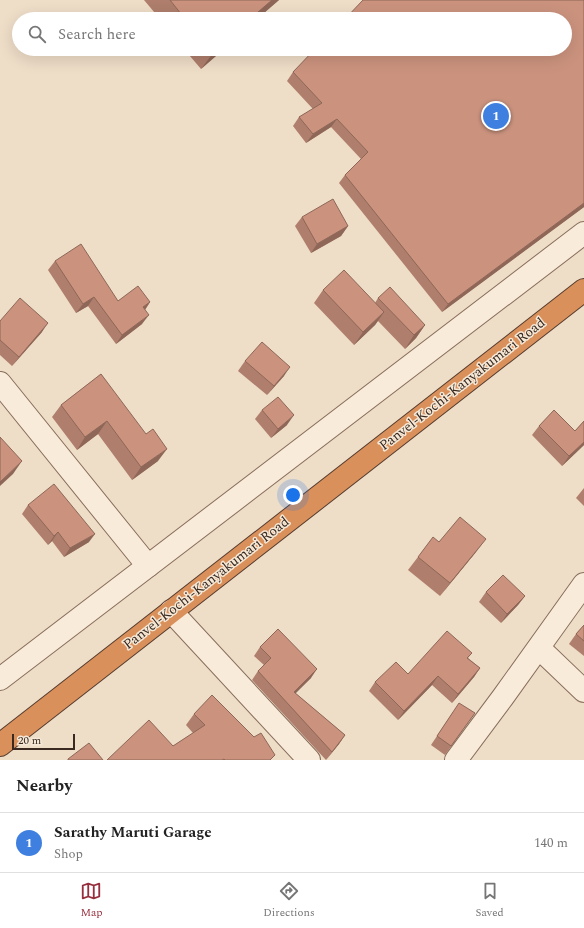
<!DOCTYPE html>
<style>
:root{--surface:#fff;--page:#f2f2f2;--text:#222;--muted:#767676;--line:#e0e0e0;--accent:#972e3d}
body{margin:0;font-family:Spectral,serif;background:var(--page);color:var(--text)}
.scale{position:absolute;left:12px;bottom:10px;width:63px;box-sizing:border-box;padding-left:4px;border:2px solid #392920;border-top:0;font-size:11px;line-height:14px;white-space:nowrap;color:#392920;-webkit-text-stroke:3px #f5e8d6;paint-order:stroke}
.you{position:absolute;left:293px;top:495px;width:14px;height:14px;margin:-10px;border:3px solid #fff;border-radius:50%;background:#1a73e8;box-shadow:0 0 0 6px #1a73e833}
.badge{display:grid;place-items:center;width:26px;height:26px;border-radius:50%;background:var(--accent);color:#fff;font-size:13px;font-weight:700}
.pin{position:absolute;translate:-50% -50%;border:2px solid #fff;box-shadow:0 1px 4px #0006}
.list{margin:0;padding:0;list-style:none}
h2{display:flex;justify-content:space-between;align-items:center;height:52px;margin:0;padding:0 16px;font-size:17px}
h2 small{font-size:13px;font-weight:400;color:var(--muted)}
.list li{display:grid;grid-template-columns:26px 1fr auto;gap:12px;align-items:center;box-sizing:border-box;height:60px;padding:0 16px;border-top:1px solid var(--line)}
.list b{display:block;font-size:15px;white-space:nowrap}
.list p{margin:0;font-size:13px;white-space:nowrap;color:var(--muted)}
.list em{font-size:13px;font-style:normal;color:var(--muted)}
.icon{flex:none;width:22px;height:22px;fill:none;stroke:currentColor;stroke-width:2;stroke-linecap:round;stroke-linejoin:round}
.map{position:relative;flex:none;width:584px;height:760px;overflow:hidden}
.search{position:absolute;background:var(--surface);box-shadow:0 4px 16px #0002;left:12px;right:12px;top:12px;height:44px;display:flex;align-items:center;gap:10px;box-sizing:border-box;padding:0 14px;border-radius:22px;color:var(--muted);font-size:15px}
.sheet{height:112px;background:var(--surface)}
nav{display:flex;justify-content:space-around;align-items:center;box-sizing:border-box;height:56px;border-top:1px solid var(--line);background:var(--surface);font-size:11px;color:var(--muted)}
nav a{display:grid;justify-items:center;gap:2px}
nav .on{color:var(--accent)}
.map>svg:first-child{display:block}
</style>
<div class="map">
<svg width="584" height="760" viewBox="0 0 584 760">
<rect width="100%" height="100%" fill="#eeddc7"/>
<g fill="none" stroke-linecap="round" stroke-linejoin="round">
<defs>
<g id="minor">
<path d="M0 383 148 566"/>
<path d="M171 611 309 760"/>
<path d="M539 648 584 691"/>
<path d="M0 679 584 233"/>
<path d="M456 760 503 697 584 584"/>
</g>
<path id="highway" d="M0 745 584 290"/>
</defs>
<!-- minor casing -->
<use href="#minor" stroke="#896e5c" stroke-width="24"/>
<!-- highway casing -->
<use href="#highway" stroke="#573d30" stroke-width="24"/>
<!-- minor -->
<use href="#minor" stroke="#f8ebda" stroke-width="22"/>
<!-- highway -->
<use href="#highway" stroke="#da905a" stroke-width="22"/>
</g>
<!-- wall -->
<g fill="#af7e6c">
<path d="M144 0H279L257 19H160Z"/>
<path d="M584 0V207L442 312 339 183 345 175 361 159 331 127 306 143 293 126 299 117 313 109 287 81 293 72Z"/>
<path d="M184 49H224L201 69Z"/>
<path d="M302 217 348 226 341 236 311 253 295 226Z"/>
<path d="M55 261 118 301 150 302 145 310 142 324 116 344 88 306 76 313 48 270Z"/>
<path d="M323 290 375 303 378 298 425 325 416 338 405 349 378 321 375 325 354 345 314 303Z"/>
<path d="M0 321 42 332 12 366 0 355Z"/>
<path d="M245 361 284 376 267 395 238 371Z"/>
<path d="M101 374 158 461 132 480 98 434 77 450 52 417 61 405Z"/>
<path d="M262 410 287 425 271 438 255 419Z"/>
<path d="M584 421V445L562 466 532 435 539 426 575 431Z"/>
<path d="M584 488V506L576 498Z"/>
<path d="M28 505 89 542 64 557 52 541 48 545 22 514Z"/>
<path d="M476 552 440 596 408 570 418 557Z"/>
<path d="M486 592 525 596 518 605 501 623 479 602Z"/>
<path d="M584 625V656L569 644 576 634Z"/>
<path d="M260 647 311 678 295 693 345 735 339 744 326 760 252 680 258 671 264 665 254 656Z"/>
<path d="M472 653 468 658 480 668 474 677 452 703 432 685 398 720 369 691 375 682 408 674Z"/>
<path d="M453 712 475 713 445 755 431 745Z"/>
<path d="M194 714 271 760H107L173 746 193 733 186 725Z"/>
</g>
<!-- shaded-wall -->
<g fill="#8e6758">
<path d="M272 0H279L257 19H250Z"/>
<path d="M217 49H224L201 69 213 53Z"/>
<path d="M337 119 331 127 306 143 313 134Z"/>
<path d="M584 203V207L442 312 448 304Z"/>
<path d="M348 226 341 236 311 253 317 244Z"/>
<path d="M94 297 88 306 76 313 83 304Z"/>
<path d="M150 302 144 311 143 307Z"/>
<path d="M384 312 375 325 354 345 363 332Z"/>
<path d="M149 315 142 324 116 344 122 335Z"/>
<path d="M48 323 42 332 12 366 19 357Z"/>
<path d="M425 325 416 338 405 349 414 335Z"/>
<path d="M290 367 284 376 267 395 274 386Z"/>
<path d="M294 415 287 425 271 438 278 429Z"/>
<path d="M107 421 98 434 77 450 85 437Z"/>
<path d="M584 442V445L562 466 569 456Z"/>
<path d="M167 449 158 461 132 480 141 467Z"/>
<path d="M22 461 13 474 0 486V482Z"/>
<path d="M58 532 52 541 48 545 54 536Z"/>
<path d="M95 534 89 542 64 557 70 548Z"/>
<path d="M486 539 476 552 440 596 450 583Z"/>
<path d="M525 596 518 605 501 623 507 614Z"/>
<path d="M480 668 474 677 452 703 458 694Z"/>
<path d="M317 669 311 678 288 701 294 692Z"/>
<path d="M438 676 432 685 398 720 404 711Z"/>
<path d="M345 735 339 744 326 760 332 752Z"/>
</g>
<!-- building -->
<g fill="#cb937e" stroke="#8e6758">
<path d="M170 0H272L250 19H185Z"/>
<path d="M363 0H584V203L448 304 345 175 368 152 337 119 313 134 299 117 322 103 293 72 315 49H565V19H345Z"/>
<path d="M210 49H217L213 53Z"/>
<path d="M333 199 348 226 317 244 302 217Z"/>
<path d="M81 244 118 301 138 286 150 302 143 307 149 315 122 335 94 297 83 304 55 261Z"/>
<path d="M344 270 384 312 363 332 323 290Z"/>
<path d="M390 287 425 325 414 335 378 298Z"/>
<path d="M20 298 48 323 19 357 0 340V321Z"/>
<path d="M262 342 290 367 274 386 245 361Z"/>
<path d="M101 374 146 434 153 429 167 449 141 467 107 421 85 437 61 405Z"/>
<path d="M278 397 294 415 278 429 262 410Z"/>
<path d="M554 410 575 431 584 421V442L569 456 539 426Z"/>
<path d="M0 437 22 461 0 482Z"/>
<path d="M54 484 95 534 70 548 58 532 54 536 28 505Z"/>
<path d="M460 517 486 539 450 583 418 557 433 537 439 542Z"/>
<path d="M503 575 525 596 507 614 486 592Z"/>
<path d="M584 625V641L576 634Z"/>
<path d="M278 629 317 669 294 692 345 735 332 752 258 671 271 658 260 647Z"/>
<path d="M447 631 472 653 467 658 480 668 458 694 438 676 404 711 375 682 396 662 408 674Z"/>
<path d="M212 695 254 737 261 733 275 755 270 760H225L224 759 222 760H107L149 720 173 746 205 725 194 714Z"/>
<path d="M459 703 475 713 451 746 437 736Z"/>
<path d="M89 743 103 760H68V759Z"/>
</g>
<g text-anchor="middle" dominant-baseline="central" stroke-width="3" stroke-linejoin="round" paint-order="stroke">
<!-- street labels -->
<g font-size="14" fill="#392920" stroke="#f5e8d6">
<text transform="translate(462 384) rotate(-38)">Panvel-Kochi-Kanyakumari Road</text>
<text transform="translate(206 583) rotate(-38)">Panvel-Kochi-Kanyakumari Road</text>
</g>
</g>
</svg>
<div class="scale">20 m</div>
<div class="you"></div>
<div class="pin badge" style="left:496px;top:116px;background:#3f7fe0">1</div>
<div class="search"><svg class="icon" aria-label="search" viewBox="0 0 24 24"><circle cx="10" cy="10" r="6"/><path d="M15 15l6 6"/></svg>Search here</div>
</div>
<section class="sheet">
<h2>Nearby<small></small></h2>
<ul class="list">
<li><span class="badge" style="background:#3f7fe0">1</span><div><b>Sarathy Maruti Garage</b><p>Shop</p></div><em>140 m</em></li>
</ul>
</section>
<nav>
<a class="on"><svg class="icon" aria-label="map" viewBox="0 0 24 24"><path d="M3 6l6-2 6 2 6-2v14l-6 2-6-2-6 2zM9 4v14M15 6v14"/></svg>Map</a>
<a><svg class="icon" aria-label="directions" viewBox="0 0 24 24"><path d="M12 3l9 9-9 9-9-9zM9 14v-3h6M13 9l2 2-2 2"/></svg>Directions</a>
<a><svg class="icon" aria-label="saved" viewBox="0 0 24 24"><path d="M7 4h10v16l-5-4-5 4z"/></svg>Saved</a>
</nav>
